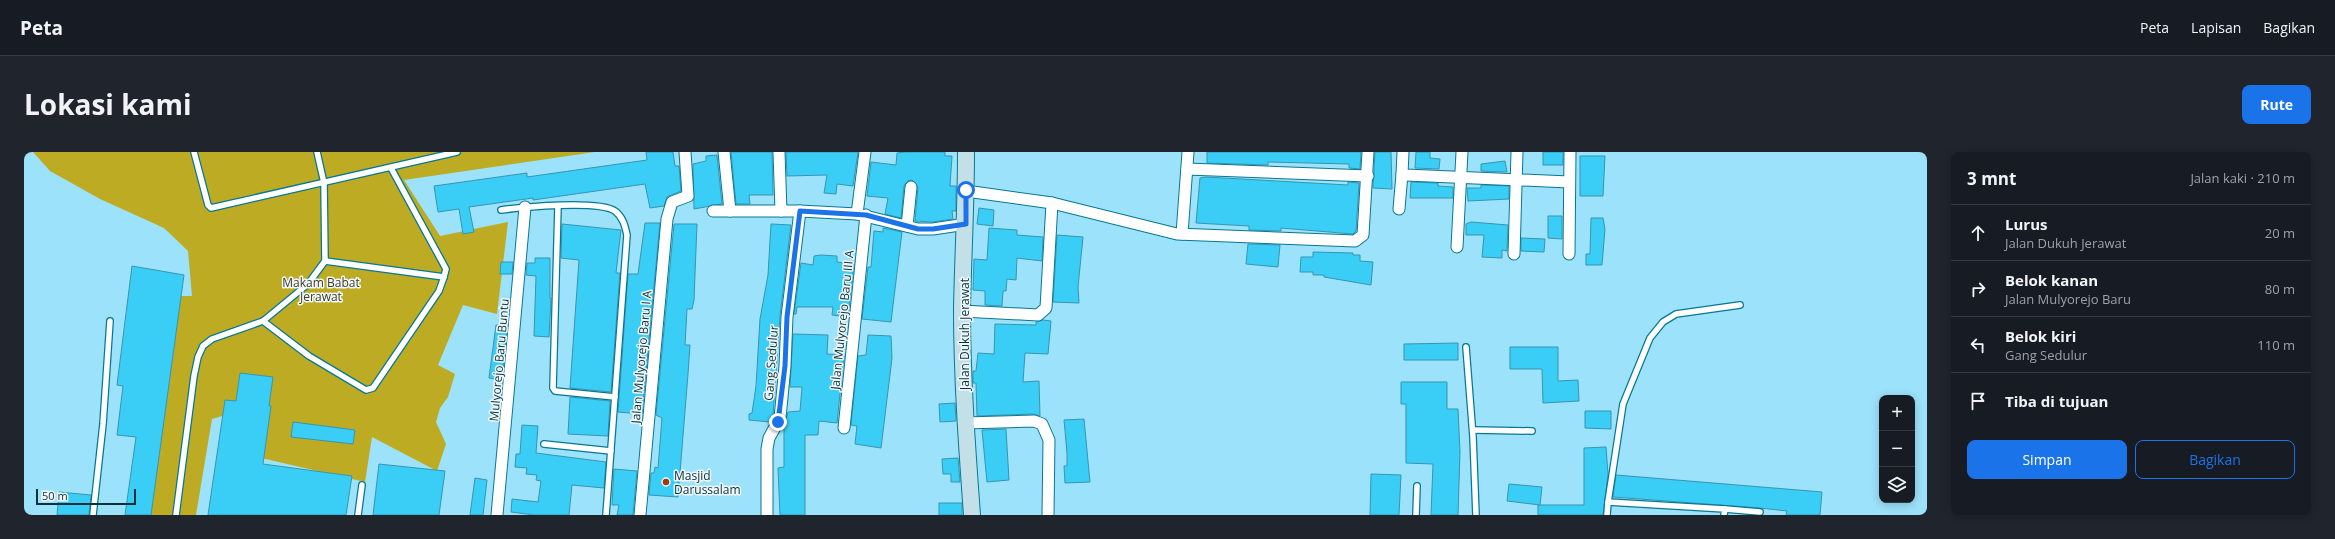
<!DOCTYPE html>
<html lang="id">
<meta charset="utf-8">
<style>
:root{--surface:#171b24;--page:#20242c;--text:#f1f3f6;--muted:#9ea1a6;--line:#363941;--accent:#1a73e8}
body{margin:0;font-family:"Open Sans",sans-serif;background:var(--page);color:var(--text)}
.controls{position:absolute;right:12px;bottom:12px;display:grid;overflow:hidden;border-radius:8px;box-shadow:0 2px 10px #0003}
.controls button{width:36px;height:36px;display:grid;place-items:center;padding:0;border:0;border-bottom:1px solid var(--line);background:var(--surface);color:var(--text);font:20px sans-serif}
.scale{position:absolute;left:12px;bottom:10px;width:100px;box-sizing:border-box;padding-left:4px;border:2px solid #07303c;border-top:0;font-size:11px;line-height:14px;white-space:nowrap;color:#07303c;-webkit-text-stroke:3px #f0f8fb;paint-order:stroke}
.stop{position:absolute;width:12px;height:12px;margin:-9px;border:3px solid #1a73e8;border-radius:50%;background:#fff}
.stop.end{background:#1a73e8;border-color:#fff;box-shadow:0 1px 4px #0008}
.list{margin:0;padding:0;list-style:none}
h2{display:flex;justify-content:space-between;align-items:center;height:52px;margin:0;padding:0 16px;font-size:17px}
h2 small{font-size:13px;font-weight:400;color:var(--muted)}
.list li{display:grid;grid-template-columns:26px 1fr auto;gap:12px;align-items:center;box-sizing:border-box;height:56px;padding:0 16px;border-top:1px solid var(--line)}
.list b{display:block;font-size:15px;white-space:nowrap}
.list p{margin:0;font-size:13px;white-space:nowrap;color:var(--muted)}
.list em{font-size:13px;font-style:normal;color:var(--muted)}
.actions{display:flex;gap:8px;padding:12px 16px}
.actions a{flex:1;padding:9px 0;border:1px solid var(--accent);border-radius:8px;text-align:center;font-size:14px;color:var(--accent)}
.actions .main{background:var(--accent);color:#fff}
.icon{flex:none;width:22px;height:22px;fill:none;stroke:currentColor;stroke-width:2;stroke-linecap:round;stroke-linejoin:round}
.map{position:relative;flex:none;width:1903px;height:363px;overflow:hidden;border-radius:8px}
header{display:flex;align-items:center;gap:24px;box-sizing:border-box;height:56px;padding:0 20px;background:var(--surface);border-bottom:1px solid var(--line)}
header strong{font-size:19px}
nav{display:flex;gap:22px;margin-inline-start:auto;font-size:14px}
.intro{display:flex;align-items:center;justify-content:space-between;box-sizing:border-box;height:96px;padding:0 24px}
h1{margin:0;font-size:28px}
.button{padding:10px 18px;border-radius:8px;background:var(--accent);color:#fff;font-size:14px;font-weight:700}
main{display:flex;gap:24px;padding:0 24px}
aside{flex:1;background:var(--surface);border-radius:8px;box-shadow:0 2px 10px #0003}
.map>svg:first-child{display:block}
</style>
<header>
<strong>Peta</strong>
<nav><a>Peta</a><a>Lapisan</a><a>Bagikan</a></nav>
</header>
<div class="intro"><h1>Lokasi kami</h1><a class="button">Rute</a></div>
<main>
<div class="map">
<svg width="1903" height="363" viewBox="0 0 1903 363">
<rect width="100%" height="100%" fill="#9ce2fa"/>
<!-- green -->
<path fill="#bdab23" d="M9 0H571L380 28 416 84 484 70 473 162 439 153 414 213 431 222 424 245 416 256 412 270 422 292 413 319 348 285 341 330 233 305 240 252 188 267 172 363H123L153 144H168L164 99 140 76 76 47 26 19Z"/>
<!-- building -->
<g fill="#3acdf6" stroke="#3795b1">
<path d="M622 0H649L651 14H655L657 39 643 45 640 54 626 56 621 32 509 48V46L445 55 450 80 439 82 435 57 414 60 410 34 503 21V25L623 8Z"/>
<path d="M707 0H748L749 43H725L726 52H712Z"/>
<path d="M762 0H834L829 34 813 32 812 42 800 41 803 23 763 24Z"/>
<path d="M882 0H921V4H928L926 34H932V59H928L929 67 908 70 891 69 894 35 888 28 884 29 880 34 877 66 861 62 864 46 843 44 847 10 872 13 873 1Z"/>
<path d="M1183 0H1337L1336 17 1325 16V12L1244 10V13L1183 11Z"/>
<path d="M1351 0H1367L1368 37 1349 36Z"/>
<path d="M1392 0H1406V6L1416 7 1415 17 1391 16Z"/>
<rect x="1519" y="0" width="20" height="13"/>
<path d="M693 3 698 52 670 57 669 12 682 9V4Z"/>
<path d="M1556 4H1581L1579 44H1556Z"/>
<path d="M1481 9 1483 20 1457 19V12Z"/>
<path d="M1182 25 1324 33V30L1335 31 1332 79 1329 82 1257 76V79L1225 78V74L1172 71 1176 26Z"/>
<path d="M1387 30 1414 31V34L1429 35V46H1386Z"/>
<path d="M1457 33 1485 34V47L1444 49 1443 36H1457Z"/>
<path d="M955 56 970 58 969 74 953 72Z"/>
<path d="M1524 64H1538V87L1524 86Z"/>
<path d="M1567 66H1579L1581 77 1578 113H1562V102H1566Z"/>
<path d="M1447 70 1484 73 1483 99 1478 98V106L1458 105 1460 83H1442V72Z"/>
<path d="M621 71H636L618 262 594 260 604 122H614Z"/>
<path d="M538 72 597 78 592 121H596L587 240 546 236 555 108 537 106Z"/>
<path d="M650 72H673L670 148 668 157H663L661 193H666L664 222 654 345 625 343 627 321H630L631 315 634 316 638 266 632 263Z"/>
<path d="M747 72 767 73 756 164 749 264 746 270 725 268V262L728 261 732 234 736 167 744 123Z"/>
<path d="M859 76 878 80 867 170 838 167 844 115H847L850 79 859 80Z"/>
<path d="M965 76 993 78V83L1019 85 1018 109 993 106 992 128 983 127 982 139H979L978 154 961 153V139L949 138 950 107 963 108Z"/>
<path d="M1033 83 1059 85 1054 135 1055 151 1029 150Z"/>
<path d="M1497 86 1521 87 1520 100 1497 99Z"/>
<path d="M1224 92 1256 93 1254 115 1222 112Z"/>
<path d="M1289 100 1329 101V103H1336V109L1349 110 1347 133 1300 125V123H1289V120H1276L1277 105H1289Z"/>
<path d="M797 103 813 104V110L830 112 824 165 808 163 809 155H773L772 162H770L777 111 789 113 790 104Z"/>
<path d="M511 106H526V146H527L525 185 510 184 512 124 502 123 503 111H511Z"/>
<path d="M477 110H489L488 122H476Z"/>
<path d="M108 114 160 123 127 363H101L112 285 93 283 99 234 93 233Z"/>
<path d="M1019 168 1027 169 1024 202 1001 201 999 230 1015 229 1016 264 1010 262 953 264 952 231H949V219H952L954 201 970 202 971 172 1012 173V170Z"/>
<path d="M472 173 483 174 478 228 465 226Z"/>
<path d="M769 182 804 183 803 202 820 203 813 271 795 269 794 283H781V363H756L754 316 760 315V274L764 260 776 259 778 235H766Z"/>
<path d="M844 183 867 184 868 206 857 296 831 292 833 274 827 273 834 204 842 203Z"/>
<path d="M1434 191V208H1380V192Z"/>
<path d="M1486 195H1534V229L1554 228 1555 249 1519 251 1518 217H1486Z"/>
<path d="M216 221 249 225 245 254H247L239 312 328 324 322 363H184L201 248 212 249Z"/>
<path d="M1377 230H1423V257H1434L1436 300 1434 363H1407L1409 312 1382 311V252H1377Z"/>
<path d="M546 245 586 249 584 284 544 282Z"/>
<path d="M931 251 932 269 916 270 915 252Z"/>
<path d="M1561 259H1587V277L1561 276Z"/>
<path d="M1060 267 1066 330 1041 331 1040 314H1043V301L1040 268Z"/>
<path d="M269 270 331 278 329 292 267 285Z"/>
<path d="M498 273 514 274 512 301 582 310 580 336 548 333 545 363H510L487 360 488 347 514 350 517 329 512 328 513 323 502 322 503 316 491 315 492 302H496Z"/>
<path d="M982 277 985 328 963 330 958 278Z"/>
<path d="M1582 295 1584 322 1579 363H1514V353H1560V296Z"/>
<path d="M934 306 936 330H927V322H919L918 307Z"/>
<path d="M355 312 421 319 415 363H349Z"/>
<path d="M590 317 613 319 609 363H593L595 353H588Z"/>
<path d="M1347 322 1377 323 1375 363H1346Z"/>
<path d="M1592 323 1798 340 1796 363H1762L1763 359 1736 356 1589 345Z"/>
<path d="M451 326 463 328 459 363H446Z"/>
<path d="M1485 332 1518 335 1516 353 1483 349Z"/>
<path d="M35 340 67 343 65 363H33Z"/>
<rect x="915" y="351" width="23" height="12"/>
</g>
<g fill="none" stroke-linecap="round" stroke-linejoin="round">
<defs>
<g id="lane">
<path d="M170 0 184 53 187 56 433 0"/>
<path d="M367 16 422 117 420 125"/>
<path d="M534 54 529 236 531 239 591 245"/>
<path d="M477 58C499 55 574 48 591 59 599 65 601 74 603 83L582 363"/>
<path d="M239 169 285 204 342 238 349 236 415 139 420 125 301 109"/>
<path d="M1442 195 1449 285 1452 363"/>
<path d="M1449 278 1508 279"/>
<path d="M520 292 587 299"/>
<path d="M1584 350 1599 252 1626 186 1639 170 1652 162 1716 153"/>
<path d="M1701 357 1736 360"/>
<path d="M69 363 79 272 86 169"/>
<path d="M152 363 170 224 174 205 179 194 188 187 239 169 284 132 301 109 300 31 293 0"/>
<path d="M334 363 338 333"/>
<path d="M1392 363 1393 334"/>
<path d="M1583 363 1584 350 1701 357 1700 363"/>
</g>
<g id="street">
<path d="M700 0 706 59"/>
<path d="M755 0 757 59"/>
<path d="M1379 0 1378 22 1382 23 1545 30"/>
<path d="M1163 17 1344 24"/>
<path d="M942 39 1028 51 1153 82 1331 89 1339 83 1344 0"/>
<path d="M1375 57 1378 22"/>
<path d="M689 59H776L833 62 894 77H909L942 72"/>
<path d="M833 62 841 0"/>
<path d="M883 74 887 35"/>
<path d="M1158 82 1164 0"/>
<path d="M1433 95 1438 0"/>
<path d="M1490 102 1493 0"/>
<path d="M1545 102 1546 0"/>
<path d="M938 159 1014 163 1022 156 1028 51"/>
<path d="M941 271 1010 269 1018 272 1025 288 1024 363"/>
<path d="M820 276 842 63"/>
<path d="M473 363 501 55"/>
<path d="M616 363 643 67 648 50 664 44 661 0"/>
<path d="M743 363V297L745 286 756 266 761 214 763 165 776 59"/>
</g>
<path id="secondary" d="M942 0C942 53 939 105 938 157 938 226 943 295 948 363"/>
</defs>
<!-- lane casing -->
<use href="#lane" stroke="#067893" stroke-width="8"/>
<!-- street casing -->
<use href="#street" stroke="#067893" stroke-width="13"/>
<!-- secondary casing -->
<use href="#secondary" stroke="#067893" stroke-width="18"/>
<!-- lane -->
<use href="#lane" stroke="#fff" stroke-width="5.5"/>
<!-- street -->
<use href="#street" stroke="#fff" stroke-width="11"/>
<!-- secondary -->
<use href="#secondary" stroke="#c3e0e9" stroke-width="16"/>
</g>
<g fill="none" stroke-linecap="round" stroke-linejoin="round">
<!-- route -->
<path stroke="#1a73e8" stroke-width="5" d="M754 270 761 214 763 165 776 59 842 63 894 77H909L942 72V38"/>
</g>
<!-- markers -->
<circle fill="#a03c0a" stroke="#f0f8fb" stroke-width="1.5" cx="642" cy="330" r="4"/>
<g text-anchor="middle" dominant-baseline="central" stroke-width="3" stroke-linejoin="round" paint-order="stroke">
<!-- park labels -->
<g font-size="12" fill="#3f3b23" stroke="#f0f8fb">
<text x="297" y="130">Makam Babat<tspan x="297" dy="14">Jerawat</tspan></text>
</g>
<!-- street labels -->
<g font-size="12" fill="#07303c" stroke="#f0f8fb">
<text transform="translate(818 168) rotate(-84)">Jalan Mulyorejo Baru III A</text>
<text transform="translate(940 182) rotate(-90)">Jalan Dukuh Jerawat</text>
<text transform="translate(617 205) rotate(-85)">Jalan Mulyorejo Baru I A</text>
<text transform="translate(475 208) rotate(-85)">Mulyorejo Baru Buntu</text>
<text transform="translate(747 211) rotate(-86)">Gang Sedulur</text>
</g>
<!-- poi labels -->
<g font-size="12" fill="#07303c" stroke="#f0f8fb" text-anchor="start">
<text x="650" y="323">Masjid<tspan x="650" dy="14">Darussalam</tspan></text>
</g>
</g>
</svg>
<div class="controls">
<button>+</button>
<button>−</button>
<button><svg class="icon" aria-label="layers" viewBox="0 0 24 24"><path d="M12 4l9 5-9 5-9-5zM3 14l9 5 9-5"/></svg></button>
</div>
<div class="scale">50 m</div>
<div class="stop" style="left:942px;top:38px"></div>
<div class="stop end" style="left:754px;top:270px"></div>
</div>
<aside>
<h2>3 mnt<small>Jalan kaki · 210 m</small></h2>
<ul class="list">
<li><svg class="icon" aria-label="ahead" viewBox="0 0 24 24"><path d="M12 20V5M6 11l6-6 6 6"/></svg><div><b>Lurus</b><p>Jalan Dukuh Jerawat</p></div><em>20 m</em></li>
<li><svg class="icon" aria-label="right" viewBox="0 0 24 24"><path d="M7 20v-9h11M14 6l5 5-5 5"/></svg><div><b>Belok kanan</b><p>Jalan Mulyorejo Baru</p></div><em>80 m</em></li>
<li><svg class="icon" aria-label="left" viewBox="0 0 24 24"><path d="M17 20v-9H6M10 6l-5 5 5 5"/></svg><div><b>Belok kiri</b><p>Gang Sedulur</p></div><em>110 m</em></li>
<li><svg class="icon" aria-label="arrive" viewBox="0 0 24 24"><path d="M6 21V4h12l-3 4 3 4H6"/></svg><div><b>Tiba di tujuan</b></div></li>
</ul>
<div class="actions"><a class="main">Simpan</a><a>Bagikan</a></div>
</aside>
</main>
